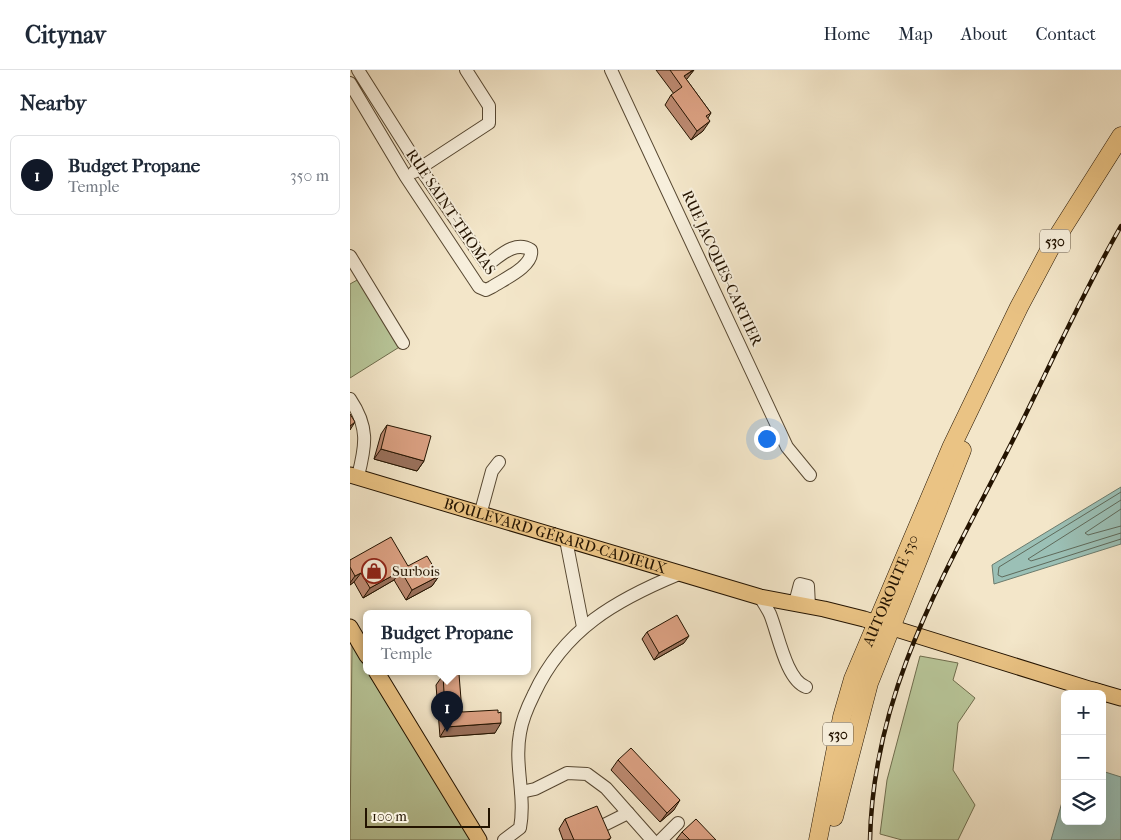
<!DOCTYPE html>
<meta charset="utf-8">
<style>
:root{--surface:#fff;--page:#f2f2f3;--text:#1f2937;--muted:#747a83;--line:#e0e1e3;--accent:#111827}
body{margin:0;font-family:"IM FELL French Canon",serif;background:var(--page);color:var(--text)}
.controls{position:absolute;right:15px;bottom:15px;display:grid;overflow:hidden;border-radius:8px;box-shadow:0 5px 20px #0002}
.controls button{width:45px;height:45px;display:grid;place-items:center;padding:0;border:0;border-bottom:1px solid var(--line);background:var(--surface);color:var(--text);font:25px sans-serif}
.scale{position:absolute;left:15px;bottom:12px;width:125px;box-sizing:border-box;padding-left:5px;border:2px solid #231300;border-top:0;font-size:14px;line-height:18px;white-space:nowrap;color:#231300;-webkit-text-stroke:4px #f7efdc;paint-order:stroke}
.you{position:absolute;left:416px;top:368px;width:18px;height:18px;margin:-12px;border:4px solid #fff;border-radius:50%;background:#1a73e8;box-shadow:0 0 0 8px #1a73e833}
.badge{display:grid;place-items:center;width:32px;height:32px;border-radius:50%;background:var(--accent);color:#fff;font-size:16px;font-weight:700}
.pin{position:absolute;translate:-50% -41px;filter:drop-shadow(0 1px 2px #0008)}
.pin::after{content:'';position:absolute;top:26px;width:18px;height:15px;background:inherit;clip-path:polygon(0 0,100% 0,50% 100%)}
.popup{position:absolute;left:13px;top:540px;width:168px;height:65px;box-sizing:border-box;display:grid;place-content:center;border-radius:8px;background:var(--surface);filter:drop-shadow(0 1px 4px #0005);font-size:16px;white-space:nowrap;color:var(--muted)}
.popup b{font-size:19px;color:var(--text)}
.popup::after{content:'';position:absolute;left:50%;top:100%;margin-left:-10px;border:10px solid transparent;border-top-color:var(--surface)}
.list{margin:0;padding:0;list-style:none}
h2{display:flex;justify-content:space-between;align-items:center;height:65px;margin:0;padding:0 20px;font-size:21px}
h2 small{font-size:16px;font-weight:400;color:var(--muted)}
.list li{display:grid;grid-template-columns:32px 1fr auto;gap:15px;align-items:center;box-sizing:border-box;height:80px;margin:0 10px 10px;padding:0 10px;border:1px solid var(--line);border-radius:8px}
.list b{display:block;font-size:19px;white-space:nowrap}
.list p{margin:0;font-size:16px;white-space:nowrap;color:var(--muted)}
.list em{font-size:16px;font-style:normal;color:var(--muted)}
.icon{flex:none;width:28px;height:28px;fill:none;stroke:currentColor;stroke-width:2;stroke-linecap:round;stroke-linejoin:round}
.map{position:relative;flex:none;width:771px;height:770px;overflow:hidden}
header{display:flex;align-items:center;gap:30px;box-sizing:border-box;height:70px;padding:0 25px;background:var(--surface);border-bottom:1px solid var(--line)}
header strong{font-size:24px}
nav{display:flex;gap:28px;margin-inline-start:auto;font-size:18px}
main{display:flex}
aside{flex:1;background:var(--surface)}
.map>svg:first-child{display:block}
</style>
<header>
<strong>Citynav</strong>
<nav><a>Home</a><a>Map</a><a>About</a><a>Contact</a></nav>
</header>
<main>
<aside>
<h2>Nearby<small></small></h2>
<ul class="list">
<li><span class="badge">1</span><div><b>Budget Propane</b><p>Temple</p></div><em>350 m</em></li>
</ul>
</aside>
<div class="map">
<svg width="771" height="770" viewBox="0 0 771 770">
<rect width="100%" height="100%" fill="#f3e6c9"/>
<filter id="stains"><feTurbulence type="fractalNoise" baseFrequency=".004" numOctaves="4"/><feColorMatrix values="0 0 0 0 .2 0 0 0 0 .09 0 0 0 0 .02 0 0 0 .5 -.17"/></filter>
<radialGradient id="worn" r=".72"><stop offset=".6" stop-color="#630" stop-opacity="0"/><stop offset="1" stop-color="#630" stop-opacity=".3"/></radialGradient>
<!-- green -->
<g fill="#b8c699" stroke="#6e6c4c">
<path d="M9 209 51 276 0 308V214Z"/>
<path d="M2 574 17 601 121 770H0Z"/>
<path d="M570 586 608 593 603 610 625 628 608 653 603 700 625 735 608 770H552L530 764 537 710Z"/>
</g>
<!-- water -->
<g fill="#9bc0b6" stroke="#6b7b6d">
<path d="M771 417V474L644 514 642 495Z"/>
<path d="M752 701 771 707V770H701L715 722V751H752Z"/>
</g>
<g fill="none" stroke-linecap="round" stroke-linejoin="round">
<!-- shore -->
<g stroke="#5f6a5b" stroke-width="1">
<path d="M771 422 649 497 648 505 652 507 771 469"/>
<path d="M771 430 678 489 681 491 771 463"/>
<path d="M771 439 735 463 738 465 771 456"/>
</g>
<defs>
<g id="minor">
<path d="M261 0 437 377 460 405"/>
<path d="M0 13 56 107 129 217 136 220 142 217C154 209 184 196 181 180 165 170 150 186 137 195L70 98 8 0"/>
<path d="M64 102 139 53V36L116 0"/>
<path d="M0 186 53 273"/>
<path d="M0 329C19 357 16 375 8 406"/>
<path d="M130 445 142 401 149 392"/>
<path d="M216 470 233 557"/>
<path d="M410 527C413 532 417 538 420 544 428 563 436 610 456 617"/>
<path d="M445 533 450 514 458 516 459 536"/>
<path d="M171 722 185 719 217 703 237 704 256 718 302 770"/>
<path d="M246 759 278 743"/>
<path d="M154 770 170 758C176 726 164 695 170 663 172 649 178 636 184 624 214 559 266 530 329 504"/>
<path d="M311 770 328 753"/>
</g>
<g id="major">
<path id="s1" d="M0 405 410 527 474 539 514 549 752 623"/>
<path d="M0 557 17 586"/>
<path d="M26 601 129 770"/>
<path d="M743 620 771 628"/>
</g>
<g id="highway">
<path d="M484 747 519 613 612 380"/>
<path id="s2" d="M468 770 492 647 503 609 601 378 669 237 702 175 771 66"/>
</g>
</defs>
<!-- minor casing -->
<use href="#minor" stroke="#574832" stroke-width="14"/>
<!-- major casing -->
<use href="#major" stroke="#231300" stroke-width="17"/>
<!-- highway casing -->
<use href="#highway" stroke="#231300" stroke-width="19"/>
<!-- minor -->
<use href="#minor" stroke="#f7efdc" stroke-width="12"/>
<!-- major -->
<use href="#major" stroke="#eac384" stroke-width="15"/>
<!-- highway -->
<use href="#highway" stroke="#eac384" stroke-width="18"/>
<defs>
<path id="rail" d="M520 770C523 620 596 502 662 372 698 300 731 226 771 156"/>
</defs>
<!-- rail casing -->
<use href="#rail" stroke="#231300" stroke-width="4.5"/>
<!-- rail -->
<use href="#rail" stroke="#f7efdc" stroke-width="2.5" stroke-dasharray="8" stroke-linecap="butt"/>
</g>
<!-- wall -->
<g fill="#bd8a71" stroke="#231300">
<path d="M306 0H344L336 9 361 43 358 48 353 61 341 70 315 35 321 25 324 24Z"/>
<path d="M37 355 74 391 67 401 24 389 31 364Z"/>
<path d="M0 490 58 496 89 506 82 516 56 530 44 510 13 528 4 512 0 515Z"/>
<path d="M297 562 334 573 304 590 292 569Z"/>
<path d="M93 605 112 642 145 663 90 667 86 615Z"/>
<path d="M268 690 324 740 310 752 261 700Z"/>
<path d="M215 749 260 770H213L209 759Z"/>
<path d="M332 762 366 770H326Z"/>
</g>
<!-- shaded-wall -->
<g fill="#9a715c" stroke="#231300">
<path d="M344 0 337 9 330 14 334 6Z"/>
<path d="M360 51 353 61 341 70 347 61Z"/>
<path d="M5 352 0 360V356Z"/>
<path d="M31 379 74 391 67 401 24 389Z"/>
<path d="M51 501 44 510 13 528 20 518Z"/>
<path d="M11 503 4 512 0 515V513L5 506Z"/>
<path d="M89 506 82 516 56 530 62 520Z"/>
<path d="M339 566 334 573 304 590 309 583Z"/>
<path d="M151 653 145 663 90 667 96 657Z"/>
<path d="M330 730 324 740 310 752 317 743Z"/>
</g>
<!-- building -->
<g fill="#dca183" stroke="#231300">
<path d="M320 0H343L334 6 361 43 356 46 360 51 347 61 321 25 332 17Z"/>
<path d="M0 344 5 352 0 356Z"/>
<path d="M37 355 81 366 74 391 31 379Z"/>
<path d="M41 467 58 496 77 486 89 506 62 520 51 501 20 518 11 503 5 506 0 497V490Z"/>
<path d="M327 545 339 566 309 583 297 562Z"/>
<path d="M109 604 112 642 148 640V643L151 642V653L96 657 93 605Z"/>
<path d="M281 678 330 730 317 743 268 690Z"/>
<path d="M247 736 261 768 257 770H224L215 749Z"/>
<path d="M346 749 366 770H340L332 762Z"/>
</g>
<!-- icons -->
<defs>
<symbol id="shop-ring" viewBox="-11 -11 22 22"><circle r="9.5" fill="#f7efdc" stroke="#8f2418" stroke-width="1.5"/><path d="M-5-2.5h2.3a2.7 3.5 0 0 1 5.4 0H5L5.5 6h-11ZM-1.5-2.5h3a1.5 2.3 0 0 0-3 0Z" fill="#8f2418"/></symbol>
</defs>
<g fill-rule="evenodd">
<use href="#shop-ring" x="10" y="487" width="28" height="28"/>
</g>
<g text-anchor="middle" dominant-baseline="central" stroke-width="4" stroke-linejoin="round" paint-order="stroke">
<!-- shield labels -->
<g fill="#f7efdc" stroke="#635542" stroke-width="1">
<rect x="690" y="159.5" width="30" height="23" rx="4"/>
<rect x="473" y="652.5" width="30" height="23" rx="4"/>
</g>
<g font-size="14" font-weight="bold" fill="#231300">
<text x="705" y="171">530</text>
<text x="488" y="664">530</text>
</g>
<!-- street labels -->
<g font-size="15" fill="#231300" stroke="#f7efdc">
<text transform="translate(101 142) rotate(56)">RUE SAINT-THOMAS</text>
<text transform="translate(372 198) rotate(65)">RUE JACQUES-CARTIER</text>
<text stroke="none"><textPath href="#s1" startOffset="214">BOULEVARD GÉRARD-CADIEUX</textPath></text>
<text stroke="none"><textPath href="#s2" startOffset="261">AUTOROUTE 530</textPath></text>
</g>
<!-- poi labels -->
<g font-size="15" fill="#231300" stroke="#f7efdc" text-anchor="start">
<text x="42" y="501">Surbois</text>
</g>
</g>
<rect width="100%" height="100%" filter="url(#stains)"/>
<rect width="100%" height="100%" fill="url(#worn)"/>
</svg>
<div class="controls">
<button>+</button>
<button>−</button>
<button><svg class="icon" aria-label="layers" viewBox="0 0 24 24"><path d="M12 4l9 5-9 5-9-5zM3 14l9 5 9-5"/></svg></button>
</div>
<div class="scale">100 m</div>
<div class="you"></div>
<div class="pin badge" style="left:97px;top:662px">1</div>
<div class="popup"><b>Budget Propane</b>Temple</div>
</div>
</main>
